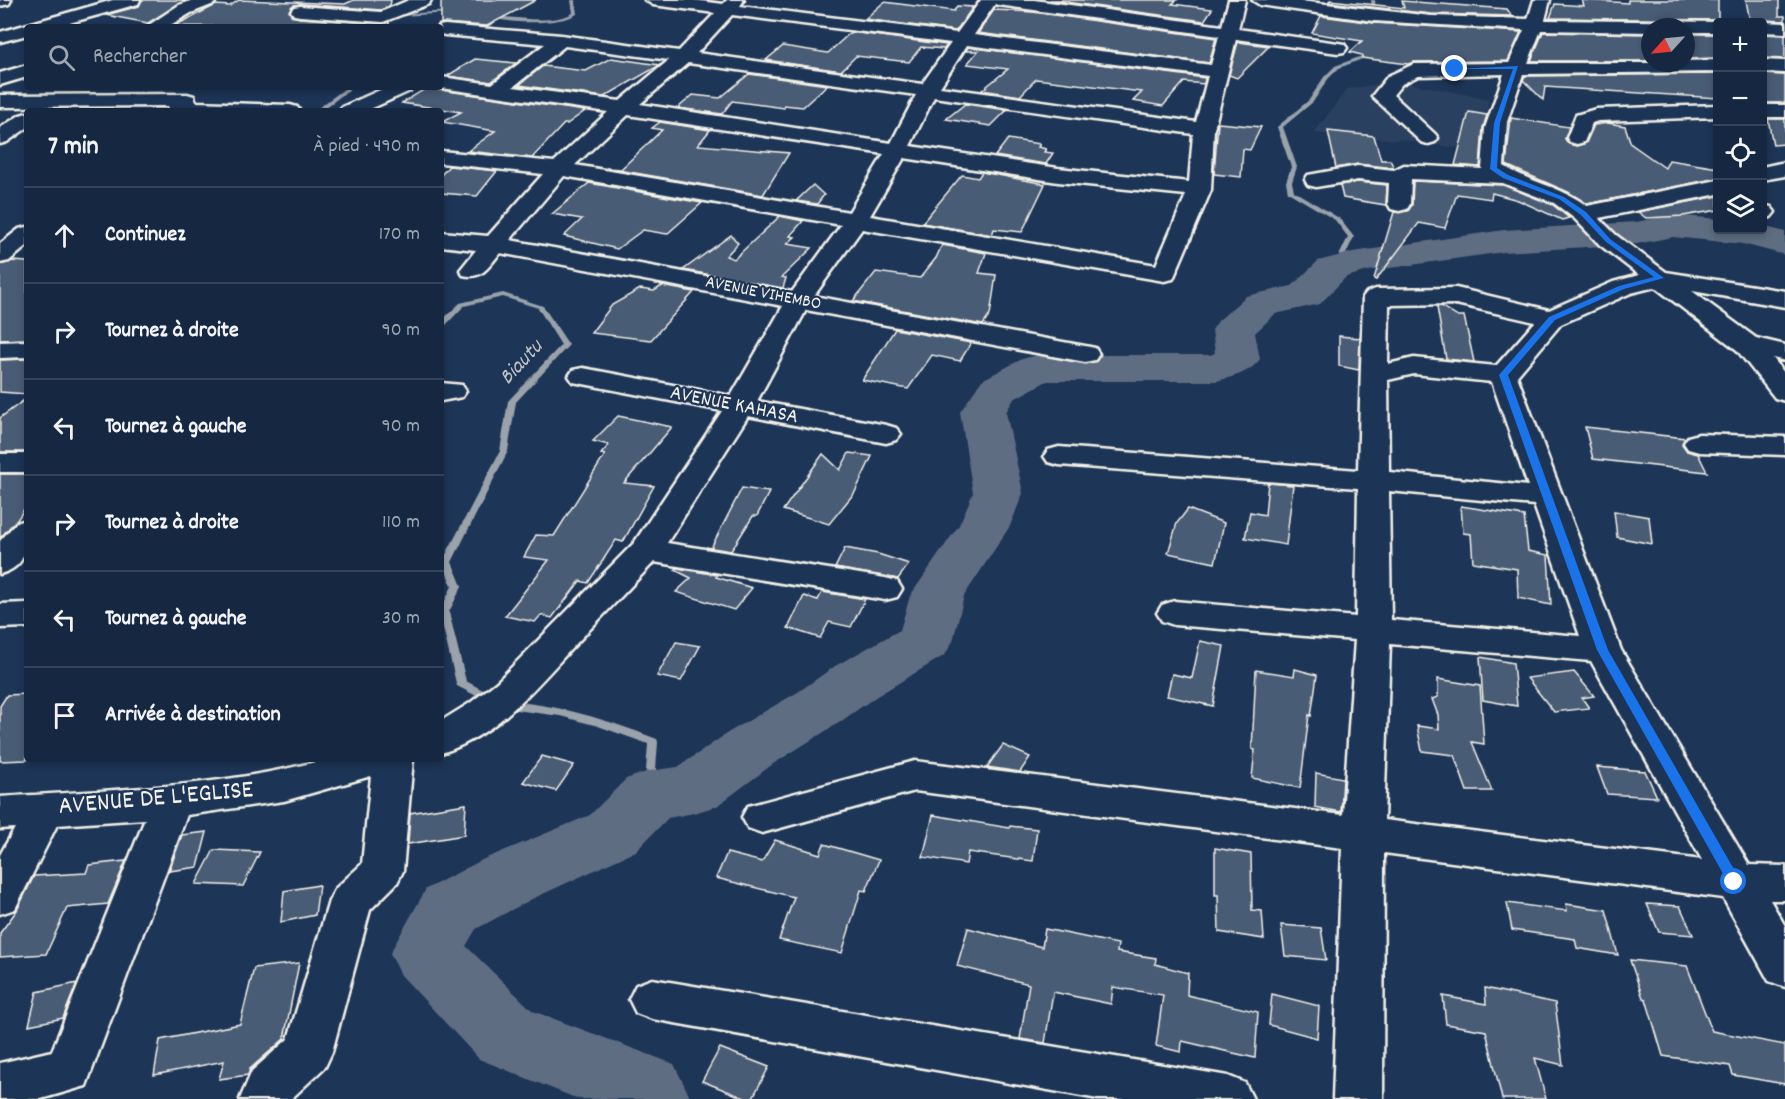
<!DOCTYPE html>
<html lang="fr">
<meta charset="utf-8">
<style>
:root{--surface:#162841;--page:#1f3048;--text:#f1f3f6;--muted:#9ea6b1;--line:#35445a}
body{margin:0;font-family:Dekko,sans-serif;background:var(--page);color:var(--text)}
.controls{position:absolute;right:18px;top:18px;display:grid;overflow:hidden;border-radius:6px;box-shadow:0 3px 9px #0003}
.controls button{width:54px;height:54px;display:grid;place-items:center;padding:0;border:0;border-bottom:2px solid var(--line);background:var(--surface);color:var(--text);font:30px sans-serif}
.compass{position:absolute;left:1641px;top:18px;width:54px;height:54px;border-radius:50%;background:var(--surface);box-shadow:0 3px 9px #0003;rotate:243deg}
.stop{position:absolute;width:18px;height:18px;margin:-14px;border:4px solid #1a73e8;border-radius:50%;background:#fff}
.stop.end{background:#1a73e8;border-color:#fff;box-shadow:0 2px 6px #0008}
.list{margin:0;padding:0;list-style:none}
h2{display:flex;justify-content:space-between;align-items:center;height:78px;margin:0;padding:0 24px;font-size:26px}
h2 small{font-size:20px;font-weight:400;color:var(--muted)}
.list li{display:grid;grid-template-columns:39px 1fr auto;gap:18px;align-items:center;box-sizing:border-box;height:96px;padding:0 24px;border-top:2px solid var(--line)}
.list b{display:block;font-size:22px;white-space:nowrap}
.list em{font-size:20px;font-style:normal;color:var(--muted)}
.icon{flex:none;width:33px;height:33px;fill:none;stroke:currentColor;stroke-width:2;stroke-linecap:round;stroke-linejoin:round}
.map{position:relative;flex:none;width:1785px;height:1099px;overflow:hidden}
.search{position:absolute;background:var(--surface);box-shadow:0 3px 9px #0003;left:24px;top:24px;width:420px;height:66px;display:flex;align-items:center;gap:15px;box-sizing:border-box;padding:0 21px;border-radius:6px;color:var(--muted);font-size:22px}
.panel{position:absolute;background:var(--surface);box-shadow:0 3px 9px #0003;left:24px;top:108px;width:420px;height:654px;border-radius:6px}
.map>svg:first-child{display:block}
</style>
<div class="map">
<svg width="1785" height="1099" viewBox="0 0 1785 1099">
<rect width="100%" height="100%" fill="#1d3557"/>
<filter id="ink" filterUnits="userSpaceOnUse"><feTurbulence type="fractalNoise" baseFrequency=".0167" numOctaves="2"/><feDisplacementMap in="SourceGraphic" scale="12" xChannelSelector="R" yChannelSelector="G"/><feConvolveMatrix kernelMatrix="1 2 1 2 8 2 1 2 1" color-interpolation-filters="sRGB"/></filter>
<g filter="url(#ink)">
<!-- built -->
<path fill="#2a4060" d="M1399 81 1489 99 1480 147 1462 145 1456 148 1399 139 1397 140 1314 133 1347 89Z"/>
<g fill="none" stroke-linecap="round" stroke-linejoin="round">
<!-- stream -->
<g fill="#9aa2ab" fill-rule="evenodd">
<path d="M571 0H575L577 14C561 25 507 24 490 17L492 16C517 17 549 25 573 13Z"/>
<path d="M1371 0H1375L1377 21 1375 22 1373 21Z"/>
<path d="M451 11H453V13L401 16 372 27H366L400 14Z"/>
<path d="M1370 53 1375 54 1339 68 1328 79 1313 102 1283 127 1297 167 1292 182 1294 191 1339 218 1354 237 1345 256 1334 270 1332 271 1329 269 1339 256 1348 237 1335 220 1288 192 1286 182 1291 167 1277 127 1309 100 1324 77 1335 66Z"/>
<path d="M347 87H353L321 111H314Z"/>
<path d="M503 293 543 306 569 345 516 402 508 451 452 562 462 586 449 612 466 681 494 696 495 699 494 702 490 703 457 686 456 683 441 619V609L452 586 442 562 500 451 508 401 561 345 538 308 503 297 464 306 444 327H441V321L460 303Z"/>
<path d="M505 701C557 704 608 720 657 739L658 742 654 796 653 799 649 800 645 799 644 796 648 744 598 726 560 716 501 708 500 705 501 702Z"/>
</g>
<!-- river -->
<path fill="#5e6d82" fill-rule="evenodd" d="M1673 215 1718 219V230H1762V226L1785 232V255L1743 244 1673 237 1636 244 1504 252 1368 271 1346 277 1320 304 1275 314 1255 333 1260 359C1250 373 1233 377 1216 381H1047L1014 399 1006 412 1023 493 1010 526 964 596 953 641 945 655 877 696 840 722 773 764 717 806 694 813 668 818 636 851 532 899 476 929 466 946 533 1011 674 1064 691 1099H578L479 1059 401 975 390 953 426 889 484 859 590 815 626 779 649 771 678 767 729 732 798 692 835 666 900 630 910 596 959 525 973 493 960 412 982 380 1022 359 1038 355H1210L1215 353 1212 330 1218 321 1246 296 1292 286 1318 261 1353 252 1504 230 1636 222Z"/>
</g>
<!-- building -->
<g fill="#485b74" stroke="#f4f1e8" stroke-width="1.5">
<path d="M142 0H186L148 23 106 15 139 6Z"/>
<path d="M239 0 345 4 354 0H391L390 6 381 10 300 4 292 6 289 11 292 16 300 18 383 24 389 22V27L174 26 216 5 230 6Z"/>
<path d="M441 0H536L487 26 441 23Z"/>
<path d="M1050 0H1177L1172 4 1212 9 1204 21Z"/>
<path d="M1330 0 1404 8 1402 1 1507 9 1512 16 1431 14 1328 2Z"/>
<path d="M1582 0 1628 3V0H1718V20L1550 18 1555 4 1584 6Z"/>
<path d="M1746 0H1779V16H1785V21L1762 20 1760 22H1750Z"/>
<path d="M884 2 954 11 957 6 973 7 956 31 865 19Z"/>
<path d="M994 10 1033 12 1216 38 1209 63 978 33Z"/>
<path d="M1321 16 1374 23 1521 32 1508 61 1414 62 1408 64 1362 58V55L1350 52 1362 41 1312 33Z"/>
<path d="M851 32 947 45 944 49 921 47 909 62 856 56 841 71 766 60 783 46 828 53Z"/>
<path d="M1543 32 1650 34V61H1531Z"/>
<path d="M1686 34H1718V58L1686 59Z"/>
<path d="M1762 34 1785 35V59L1762 58Z"/>
<path d="M1238 42 1269 46 1237 78 1229 75Z"/>
<path d="M968 47 1205 78 1204 84 1184 82 1163 106 1133 101 1142 92 1036 79 1020 96 982 90 1008 69 967 64 978 51H966Z"/>
<path d="M611 58 660 65 604 97 519 85 543 66 586 71Z"/>
<path d="M475 59 516 63 491 82 447 76Z"/>
<path d="M749 74 827 85 803 107 784 105V108L732 101 722 114 678 108 693 95 720 98Z"/>
<path d="M1718 74V98L1545 87 1543 100 1523 80 1525 76Z"/>
<path d="M1762 74 1785 75V103H1765Z"/>
<path d="M428 87 434 89 585 111 567 124H564L532 158 468 151 495 131 442 122 461 112 402 103Z"/>
<path d="M965 104 1007 110 991 126 946 119Z"/>
<path d="M1469 112 1487 115 1483 128 1480 167 1455 165Z"/>
<path d="M1511 118 1569 127 1565 139 1569 144 1576 146 1586 143 1594 125 1608 123 1625 126 1631 144 1665 168 1669 160 1718 168V178L1587 204 1568 192 1506 165Z"/>
<path d="M1768 119H1785V144L1773 145Z"/>
<path d="M660 122 710 130 698 145 789 153 763 195 606 168 621 169 662 130 652 128Z"/>
<path d="M1218 123 1261 127 1250 150 1243 149 1241 177 1214 174Z"/>
<path d="M1328 131 1374 136 1381 160H1390L1394 168 1358 164 1336 168Z"/>
<path d="M1008 139 1040 144 1038 147 1046 149 1044 152 1053 153 1046 164 995 156Z"/>
<path d="M449 166 497 171 477 196 441 193V175Z"/>
<path d="M982 172 1045 184 1022 232 994 229 992 235 922 223 962 175 978 178Z"/>
<path d="M1413 181 1503 185 1553 205 1569 218 1562 220 1518 200 1492 193 1491 199 1457 194 1445 228 1419 223 1376 280 1374 279 1394 212 1408 211 1412 205Z"/>
<path d="M1358 182 1387 185 1386 205 1343 198 1340 185Z"/>
<path d="M589 183 702 203 667 234 643 230 617 249 564 236 582 219 552 214Z"/>
<path d="M813 185 824 195 817 204 796 201Z"/>
<path d="M1718 196V210L1683 216 1646 218 1638 212Z"/>
<path d="M780 216 803 221 790 236 795 237 787 244 812 248 782 277 786 278 783 288 683 270 731 235 738 243 726 256 734 259Z"/>
<path d="M942 245 986 253 979 273 996 275 990 315 983 325 853 301 876 272 920 278 936 258Z"/>
<path d="M12 261 27 262V339L0 340V265Z"/>
<path d="M662 286 694 292 651 340 591 333 612 305 640 289 654 291Z"/>
<path d="M1441 306 1456 316H1464L1474 362 1446 359 1437 307Z"/>
<path d="M895 329 971 343 960 361 932 355 908 389 862 380Z"/>
<path d="M1339 336 1360 338 1359 370 1339 366Z"/>
<path d="M27 359V394L0 392V360Z"/>
<path d="M27 398V452H0V418Z"/>
<path d="M618 416 672 427 624 483 654 486 623 542 616 540 588 583 580 581 552 618 541 615 535 622 505 616 549 560 524 557 536 535 554 536 605 455 601 454 609 445 593 441Z"/>
<path d="M1585 427 1685 438 1682 444 1687 451 1698 454 1707 472 1593 459Z"/>
<path d="M849 453 872 456 855 492 829 524 783 510 823 454 840 470Z"/>
<path d="M0 474H27V505L17 520 0 538Z"/>
<path d="M1268 483 1293 485 1286 545 1245 538 1250 512 1265 515Z"/>
<path d="M742 488 769 492 757 516H753L731 551 706 547 711 548Z"/>
<path d="M1461 506 1524 516 1528 551 1548 555 1551 605 1518 598 1517 569 1473 562 1471 534 1463 533Z"/>
<path d="M1188 509 1224 523 1215 563 1168 553 1177 523Z"/>
<path d="M1614 511 1649 517 1652 544 1617 537Z"/>
<path d="M845 548 878 554 909 564 898 579 835 568Z"/>
<path d="M677 568 717 575 716 577 752 588 734 610 676 592 691 578 675 570Z"/>
<path d="M822 592 865 599 851 627 829 622 820 638 788 628 804 596 818 600Z"/>
<path d="M1200 641 1224 646 1213 706 1167 696 1172 674 1192 678Z"/>
<path d="M676 642 700 646 681 681 657 676Z"/>
<path d="M1480 657 1513 663 1517 706 1483 700Z"/>
<path d="M1295 669 1317 675 1311 716 1309 715 1300 788 1252 778 1255 750 1252 749 1256 670 1294 676Z"/>
<path d="M1574 672 1594 696 1582 698 1589 708 1554 712 1527 678Z"/>
<path d="M1438 679 1480 686 1484 744 1472 742 1492 791H1467L1454 755 1422 751 1417 726 1439 729 1438 715 1432 699 1438 697Z"/>
<path d="M27 694V760L0 761V706L7 695Z"/>
<path d="M1003 745 1030 757 1020 772 987 767Z"/>
<path d="M542 756 574 765 556 791 523 782Z"/>
<path d="M1597 767 1645 771 1657 797 1607 794Z"/>
<path d="M1316 773 1343 778 1341 812 1315 807Z"/>
<path d="M466 804 464 835 408 844 410 813Z"/>
<path d="M933 815 1009 828 1010 826 1037 829 1033 861 968 852 966 864 923 857Z"/>
<path d="M207 832 198 867 169 871 182 835Z"/>
<path d="M775 840 820 854 824 844 879 860 866 891 861 890 842 953 779 940 794 897 716 878 727 853 762 862Z"/>
<path d="M1215 848 1251 854 1252 910 1262 911 1264 939 1219 932 1218 895H1215Z"/>
<path d="M214 850 260 852 243 886 196 884Z"/>
<path d="M126 861 108 904 67 908 46 954 0 957V933L17 910 34 876 86 873 89 865Z"/>
<path d="M319 885 315 915 281 922 284 891Z"/>
<path d="M1507 903 1567 911 1566 904 1606 910 1618 955 1577 948 1575 939 1512 930Z"/>
<path d="M1647 904 1680 906 1693 935 1659 932Z"/>
<path d="M1281 925 1321 928 1326 960 1285 956Z"/>
<path d="M968 928 1042 947 1045 929 1118 944 1117 952 1156 958 1155 964 1188 973 1187 995 1258 1012 1255 1058 1182 1041 1181 1052 1156 1046 1163 995 1113 987 1111 1004 1053 992 1045 1043 1020 1039 1029 984 957 966Z"/>
<path d="M1630 960 1687 966 1712 1031 1785 1045V1084L1733 1075 1730 1066 1663 1056 1646 999 1643 998Z"/>
<path d="M299 963 284 1039 250 1069 248 1075 219 1079 224 1061 154 1075 160 1040 240 1024 254 968Z"/>
<path d="M77 983 63 1018 29 1025 37 992Z"/>
<path d="M1485 988 1555 1003 1563 1065 1535 1058 1546 1099H1502L1486 1031 1446 1024 1443 996 1486 1004Z"/>
<path d="M1272 994 1319 1006 1317 1038 1269 1025Z"/>
<path d="M720 1048 769 1067 752 1099H747L702 1081Z"/>
</g>
<g fill="none" stroke-linecap="round" stroke-linejoin="round">
<defs>
<g id="minor">
<path d="M0 0H11L9 4 0 6Z"/>
<path d="M113 0H140L138 4 55 27H27V35L0 42V32Z"/>
<path d="M193 0H216L214 4 191 13 167 27H146L179 5Z"/>
<path d="M409 0H431L429 4 383 22 300 16 294 15 291 11 294 7 300 6 381 12Z"/>
<path d="M645 0H693L723 4 727 0H744L740 6 957 33 981 0H1034L1222 26 1229 0H1245L1238 29 1338 43 1344 44 1347 48 1344 52 1338 53 1236 39 1214 129 1211 190 1173 279 1164 281 862 229 814 296 1085 346 1095 348 1099 354 1095 360 1085 362 806 310 757 401 886 425 896 428 901 434 896 440 886 443 748 416 667 543 885 578 897 581 902 589 897 597 885 600 654 562C626 591 599 620 572 648 535 688 495 737 441 753V721L470 703 497 682 634 543 722 411 573 382 569 376 573 370 583 368 731 396 783 306 500 253C489 266 482 280 463 275L460 270 476 250 441 246V232L488 236 543 174 441 163V151L554 162 608 112 434 87H441V77L492 84 545 44 445 35 441 34V27L439 26 445 25 561 35 679 51 715 13 653 5ZM995 4 998 5 1219 36 1211 65 974 35ZM732 15 951 43 922 84 697 53ZM967 45 1208 76 1196 122 940 87ZM565 46 669 60 620 101 513 87ZM688 63 916 95 891 143 640 104ZM934 97 1193 134 1189 182 1058 168 910 146ZM628 115 884 154 849 212 575 165ZM904 158 1058 182 1186 195 1156 265 870 216ZM564 176 841 225 792 292 510 240Z"/>
<path d="M1252 0H1291L1431 16 1528 19 1534 0H1550L1545 20 1721 22H1718V32H1686V27H1650V32L1541 30 1528 63H1686V61L1718 60V72L1523 74 1507 122 1504 166C1531 183 1561 186 1587 206L1718 180V194L1599 218 1616 235 1666 272 1785 291V307L1692 291 1756 338 1785 345V361L1773 358 1785 374V401L1775 398 1737 350 1655 287 1631 293 1561 324 1517 376 1621 650 1749 865 1785 866V900H1770L1785 926V987L1769 981 1723 898 1384 853 1383 1099H1333L1342 848 915 791 762 833 748 828 742 817 748 806 915 761 1343 815 1355 640 1174 625 1162 621 1157 613 1162 605 1174 601 1356 617 1358 488 1059 465 1048 462 1044 456 1048 450 1059 447 1358 470 1363 297 1367 292 1376 289 1456 288 1549 310 1613 282 1639 275 1600 245 1575 219 1554 203 1503 183 1411 179 1410 204 1407 209 1399 211 1391 209 1388 204 1389 183 1358 180 1316 187 1308 185 1305 180 1308 175 1358 166 1394 170 1404 165 1482 169 1485 128 1504 74 1418 76 1402 84 1393 95 1435 134 1438 138 1435 142 1428 144 1421 142 1372 96 1388 76 1414 64 1509 63 1524 30 1374 21 1260 5ZM1456 304 1535 322 1496 366 1414 358 1388 364 1389 305ZM1414 374 1492 382 1528 486 1389 472 1388 380ZM1389 491 1534 505 1580 636 1391 620ZM1390 644 1591 661 1702 860 1384 820Z"/>
<path d="M1759 22H1762L1785 23V33L1762 32V22Z"/>
<path d="M1762 60 1785 61V73L1762 72Z"/>
<path d="M27 65V77L0 85V73Z"/>
<path d="M387 87H413L410 91 366 111H339L342 107Z"/>
<path d="M187 94 194 96 196 102 290 105 297 107 300 111H170L168 106 0 107V95Z"/>
<path d="M1718 105V117L1598 121 1592 123 1584 142 1577 144 1570 142 1567 138 1576 115 1596 109Z"/>
<rect x="1762" y="105" width="23" height="12"/>
<path d="M27 113V128L7 142 0 144V128L20 115Z"/>
<path d="M1785 162V176L1762 180V167Z"/>
<path d="M1762 205 1771 207 1775 212 1771 217 1762 219Z"/>
<path d="M27 227V246L9 261 0 263V244L19 229Z"/>
<path d="M27 341V357L0 358V342Z"/>
<path d="M441 383 462 385 466 391 462 397 441 401Z"/>
<path d="M1699 434 1785 437V455L1699 452 1688 449 1684 443 1688 437Z"/>
<rect x="0" y="454" width="27" height="18"/>
<path d="M27 520C27 545 29 566 0 574V541L16 523Z"/>
<path d="M27 603V627L0 628V604Z"/>
<path d="M327 759H413L403 871 397 883 370 910 332 1052 325 1067 291 1099H240L252 1071 288 1039 329 901 336 888 362 864 371 776 284 801 187 815 86 1086 41 1099H0V1063L52 1051 145 819 57 825 15 909 0 914V855L15 828 0 829V797C109 790 221 788 327 759Z"/>
<path d="M652 979 1228 1076 1245 1083 1253 1099H1098L652 1019 636 1013 629 999 636 985Z"/>
</g>
</defs>
<!-- minor casing -->
<use href="#minor" stroke="#f4f1e8" stroke-width="5"/>
<!-- minor -->
<use href="#minor" fill="#1d3557" fill-rule="evenodd"/>
</g>
</g>
<!-- route -->
<path fill="#1a73e8" d="M1518 66 1500 123 1497 168 1508 175 1564 197 1586 212 1610 239 1664 278 1624 289 1555 320 1508 375 1608 650 1739 878 1741 882 1734 887 1730 886 1597 650 1499 375 1549 317 1619 286 1654 277 1606 242 1581 215 1559 199 1503 178 1490 169 1494 123 1513 69H1452Z"/>
<g text-anchor="middle" dominant-baseline="central" stroke-width="4.5" stroke-linejoin="round" paint-order="stroke">
<!-- far-street labels -->
<g font-size="18" fill="#f4f1e8" stroke="#1d3557">
<text transform="translate(763 294) rotate(11)">AVENUE VIHEMBO</text>
</g>
<!-- street labels -->
<g font-size="21" fill="#f4f1e8" stroke="#1d3557">
<text transform="translate(734 406) rotate(11)">AVENUE KAHASA</text>
</g>
<!-- water labels -->
<g font-size="22" font-style="italic" fill="#c0c3c4" stroke="#1d3557">
<text transform="translate(522 363) rotate(-47)">Biautu</text>
</g>
<!-- near-street labels -->
<g font-size="26" fill="#f4f1e8" stroke="#1d3557">
<text transform="translate(156 799) rotate(-5)">AVENUE DE L'EGLISE</text>
</g>
</g>
</svg>
<div class="controls">
<button>+</button>
<button>−</button>
<button><svg class="icon" aria-label="locate" viewBox="0 0 24 24"><circle cx="12" cy="12" r="6"/><path d="M12 2v4M12 18v4M2 12h4M18 12h4"/></svg></button>
<button><svg class="icon" aria-label="layers" viewBox="0 0 24 24"><path d="M12 4l9 5-9 5-9-5zM3 14l9 5 9-5"/></svg></button>
</div>
<svg class="compass" viewBox="-18 -18 36 36"><path d="M0-13l5 13h-10z" fill="#e53935"/><path d="M0 13l5-13h-10z" fill="#9ea6b1"/></svg>
<div class="stop" style="left:1734px;top:882px"></div>
<div class="stop end" style="left:1455px;top:69px"></div>
<div class="search"><svg class="icon" aria-label="search" viewBox="0 0 24 24"><circle cx="10" cy="10" r="6"/><path d="M15 15l6 6"/></svg>Rechercher</div>
<section class="panel">
<h2>7 min<small>À pied · 490 m</small></h2>
<ul class="list">
<li><svg class="icon" aria-label="ahead" viewBox="0 0 24 24"><path d="M12 20V5M6 11l6-6 6 6"/></svg><div><b>Continuez</b></div><em>170 m</em></li>
<li><svg class="icon" aria-label="right" viewBox="0 0 24 24"><path d="M7 20v-9h11M14 6l5 5-5 5"/></svg><div><b>Tournez à droite</b></div><em>90 m</em></li>
<li><svg class="icon" aria-label="left" viewBox="0 0 24 24"><path d="M17 20v-9H6M10 6l-5 5 5 5"/></svg><div><b>Tournez à gauche</b></div><em>90 m</em></li>
<li><svg class="icon" aria-label="right" viewBox="0 0 24 24"><path d="M7 20v-9h11M14 6l5 5-5 5"/></svg><div><b>Tournez à droite</b></div><em>110 m</em></li>
<li><svg class="icon" aria-label="left" viewBox="0 0 24 24"><path d="M17 20v-9H6M10 6l-5 5 5 5"/></svg><div><b>Tournez à gauche</b></div><em>30 m</em></li>
<li><svg class="icon" aria-label="arrive" viewBox="0 0 24 24"><path d="M6 21V4h12l-3 4 3 4H6"/></svg><div><b>Arrivée à destination</b></div></li>
</ul>
</section>
</div>
